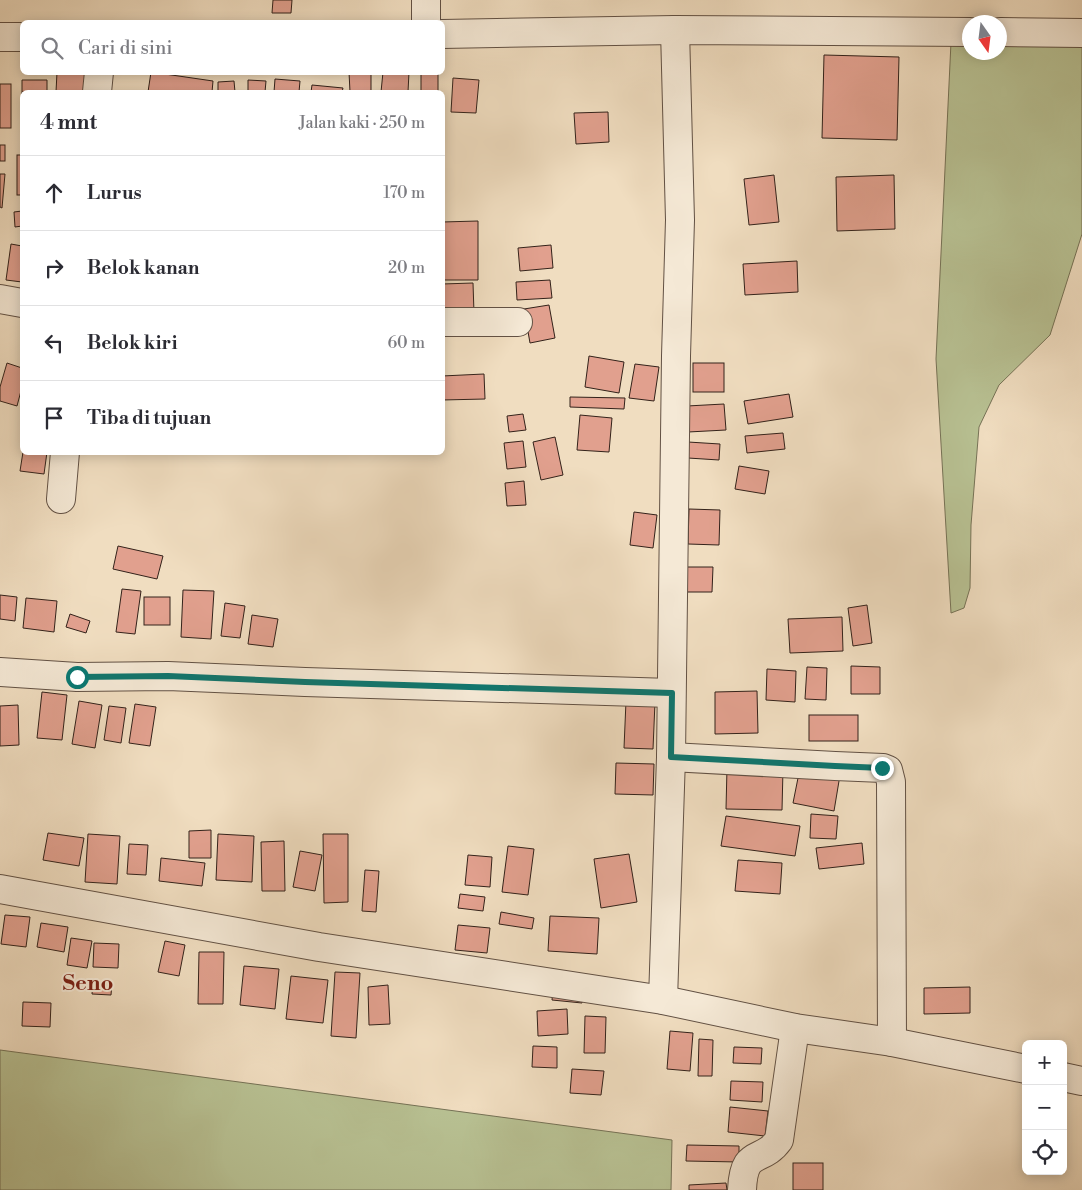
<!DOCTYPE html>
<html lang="id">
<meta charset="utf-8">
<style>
:root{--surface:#fff;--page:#f7f7f7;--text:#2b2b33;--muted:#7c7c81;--line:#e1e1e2}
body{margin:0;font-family:"Libre Bodoni",serif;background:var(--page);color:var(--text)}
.controls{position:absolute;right:15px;bottom:15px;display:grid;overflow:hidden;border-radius:8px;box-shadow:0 2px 12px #0003}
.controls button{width:45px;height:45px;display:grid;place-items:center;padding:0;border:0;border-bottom:1px solid var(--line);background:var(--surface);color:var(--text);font:25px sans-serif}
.compass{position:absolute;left:962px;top:15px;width:45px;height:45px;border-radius:50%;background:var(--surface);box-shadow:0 2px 12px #0003;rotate:166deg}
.stop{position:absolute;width:15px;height:15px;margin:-11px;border:4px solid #0f766e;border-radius:50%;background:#fff}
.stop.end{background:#0f766e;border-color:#fff;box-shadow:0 1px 5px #0008}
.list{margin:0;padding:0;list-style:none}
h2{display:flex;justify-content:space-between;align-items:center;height:65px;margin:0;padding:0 20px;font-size:21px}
h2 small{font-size:16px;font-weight:400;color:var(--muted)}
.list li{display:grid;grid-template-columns:32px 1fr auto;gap:15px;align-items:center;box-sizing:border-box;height:75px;padding:0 20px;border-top:1px solid var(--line)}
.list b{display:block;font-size:19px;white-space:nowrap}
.list em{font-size:16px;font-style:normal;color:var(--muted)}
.icon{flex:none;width:28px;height:28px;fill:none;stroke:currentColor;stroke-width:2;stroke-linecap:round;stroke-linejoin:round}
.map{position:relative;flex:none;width:1082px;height:1190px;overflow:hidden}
.search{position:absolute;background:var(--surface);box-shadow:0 2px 12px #0003;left:20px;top:20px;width:425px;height:55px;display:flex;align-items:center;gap:12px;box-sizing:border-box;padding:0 18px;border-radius:8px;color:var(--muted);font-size:19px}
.panel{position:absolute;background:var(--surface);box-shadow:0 2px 12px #0003;left:20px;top:90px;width:425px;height:365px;border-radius:8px}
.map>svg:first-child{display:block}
</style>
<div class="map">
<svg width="1082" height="1190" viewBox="0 0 1082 1190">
<rect width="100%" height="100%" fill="#f0ddc0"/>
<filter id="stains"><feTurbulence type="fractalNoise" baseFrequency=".004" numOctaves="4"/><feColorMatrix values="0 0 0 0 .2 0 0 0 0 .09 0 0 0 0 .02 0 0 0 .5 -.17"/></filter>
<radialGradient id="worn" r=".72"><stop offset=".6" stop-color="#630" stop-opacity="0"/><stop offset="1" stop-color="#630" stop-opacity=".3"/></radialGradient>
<!-- green -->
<g fill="#b8c193" stroke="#767256">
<path d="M952 21 969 24 970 52H1000V29L1082 43V234L1050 335 999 385 979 427 971 525 970 588 964 608 951 613 936 359Z"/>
<path d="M0 1050 672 1140 671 1190H0Z"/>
</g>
<!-- building -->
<g fill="#e1a08e" stroke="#33221a">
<path d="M273 0H292L291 13H272Z"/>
<path d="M824 55 899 57 897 140 822 138Z"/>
<path d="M57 72H94V92H56Z"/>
<path d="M151 72 213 81 212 92H148Z"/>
<path d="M349 72H371V92H350Z"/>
<path d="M383 72H409L408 92H381Z"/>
<rect x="421" y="72" width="17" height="20"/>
<path d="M453 78 479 80 476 113 451 112Z"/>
<path d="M275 79 300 81 299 92H274Z"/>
<path d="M22 80H47V92H22V121Z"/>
<path d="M248 80 266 81 265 92H248Z"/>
<path d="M234 81 235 92H218V82Z"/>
<rect x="0" y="84" width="11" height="44"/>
<path d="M312 85 343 88 342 92H311Z"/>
<path d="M608 112 609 142 576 144 574 113Z"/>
<rect x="0" y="145" width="5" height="16"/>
<rect x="17" y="155" width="5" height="40"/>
<path d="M0 174H5L2 208 0 207Z"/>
<path d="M774 175 779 222 749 225 744 179Z"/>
<path d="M894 175 895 229 837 231 836 177Z"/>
<path d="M22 211V226L15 227 14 212Z"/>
<path d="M478 221V280H442V222Z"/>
<path d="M11 244 22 246V282L6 280Z"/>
<path d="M551 245 553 268 520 271 518 248Z"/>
<path d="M797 261 798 292 745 295 743 264Z"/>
<path d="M550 280 552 298 517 300 516 282Z"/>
<path d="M473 283 474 313 442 316V284Z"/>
<path d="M549 305 555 338 530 343 524 309Z"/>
<path d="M589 356 624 362 619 393 585 387Z"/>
<path d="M7 363 22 368V387L17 406 0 401V387Z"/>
<rect x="693" y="363" width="31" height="29"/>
<path d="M635 364 659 367 654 401 629 398Z"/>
<path d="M484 374 485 399 442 400V376Z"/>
<path d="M789 394 793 417 748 424 744 401Z"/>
<path d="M570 397 625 398 624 409 570 407Z"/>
<path d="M724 404 726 430 688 432 687 406Z"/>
<path d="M523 414 526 430 509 432 507 416Z"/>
<path d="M580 415 612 418 609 452 577 450Z"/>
<path d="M783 433 785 449 747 453 745 436Z"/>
<path d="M555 437 563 475 541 480 533 442Z"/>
<path d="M523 441 526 467 507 469 504 443Z"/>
<path d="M688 442 720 444 719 460 688 458Z"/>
<path d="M23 452H47L44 474 20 471Z"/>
<path d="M739 466 769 471 765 494 735 489Z"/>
<path d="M524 481 526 505 507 506 505 483Z"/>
<path d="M689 509 720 510 719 545 688 544Z"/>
<path d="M634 512 657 515 653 548 630 545Z"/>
<path d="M118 546 163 556 157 579 113 569Z"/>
<path d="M682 567H713L712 592H681Z"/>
<path d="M122 589 141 591 135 634 116 632Z"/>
<path d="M183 590 214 591 211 639 181 637Z"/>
<path d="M0 595 17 597 15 621 0 619Z"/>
<rect x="144" y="597" width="26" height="28"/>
<path d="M26 598 57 601 54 632 23 628Z"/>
<path d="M225 603 245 606 240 638 221 636Z"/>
<path d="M867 605 872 643 853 646 848 608Z"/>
<path d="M70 614 90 621 86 633 66 627Z"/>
<path d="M252 615 278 619 273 647 248 644Z"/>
<path d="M842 617 843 651 790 653 788 619Z"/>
<path d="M851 666 880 667V694H851Z"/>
<path d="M807 667 827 668 826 700 805 699Z"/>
<path d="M767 669 796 671 795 702 766 700Z"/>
<path d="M757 691 758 733 715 734V692Z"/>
<path d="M42 692 67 695 62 740 37 738Z"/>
<path d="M79 701 102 705 95 748 72 744Z"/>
<path d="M626 701 655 702 653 749 624 748Z"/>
<path d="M135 704 156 707 150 746 129 743Z"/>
<path d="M18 705 19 745 0 746V706Z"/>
<path d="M109 706 126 708 121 743 104 740Z"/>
<rect x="809" y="715" width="49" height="26"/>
<path d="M616 763 654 764 653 795 615 794Z"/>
<path d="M727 768 783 769 782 810 726 809Z"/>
<path d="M800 768 840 775 834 811 793 803Z"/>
<path d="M811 814 838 816 836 839 810 838Z"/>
<path d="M726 816 800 826 795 856 721 846Z"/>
<path d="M211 830V858H189V831Z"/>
<path d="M48 833 84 838 79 866 43 860Z"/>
<path d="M88 834 120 836 117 884 85 882Z"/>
<path d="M218 834 254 836 252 882 216 880Z"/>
<path d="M323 834H348V902L324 903Z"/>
<path d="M284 841 285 891H262L261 842Z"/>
<path d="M862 843 864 864 819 869 816 848Z"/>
<path d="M129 844 148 845 146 875 127 874Z"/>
<path d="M508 846 534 849 528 895 502 892Z"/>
<path d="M300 851 322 855 315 891 293 887Z"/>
<path d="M629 854 637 902 601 908 594 859Z"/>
<path d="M468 855 492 857 490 887 465 885Z"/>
<path d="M161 858 205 863 202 886 159 881Z"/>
<path d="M738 860 782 863 780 894 735 891Z"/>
<path d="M365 870 379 871 376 912 362 911Z"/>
<path d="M460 894 485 897 483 911 458 908Z"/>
<path d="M501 912 534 918 532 929 499 924Z"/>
<path d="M5 915 30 917 26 947 1 944Z"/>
<path d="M550 916 599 918 597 954 548 951Z"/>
<path d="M41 923 68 927 64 952 37 947Z"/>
<path d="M458 925 490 928 487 953 455 950Z"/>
<path d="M71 938 92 941 87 968 67 965Z"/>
<path d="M165 941 185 945 179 976 158 972Z"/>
<path d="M94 943 119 944 118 968 93 967Z"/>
<path d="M199 952H224L223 1004H198Z"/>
<path d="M244 966 279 969 275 1009 240 1005Z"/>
<path d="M335 972 360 973 356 1038 331 1036Z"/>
<path d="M291 976 328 980 323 1023 286 1019Z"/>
<path d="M93 982 112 983 111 995 92 994Z"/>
<path d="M388 985 390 1024 369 1025 368 987Z"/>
<path d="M970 987V1013L924 1014V988Z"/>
<path d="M553 990 583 993 582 1003 552 1000Z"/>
<path d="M23 1002 51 1003 50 1027 22 1026Z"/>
<path d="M567 1009 568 1034 538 1036 537 1011Z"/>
<path d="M585 1016 606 1017 605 1053H584Z"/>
<path d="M670 1031 693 1033 690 1071 667 1069Z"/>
<path d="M699 1039 713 1040 712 1076H698Z"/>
<path d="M533 1046 557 1047V1068L532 1067Z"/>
<path d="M734 1047 762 1048 761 1064 733 1063Z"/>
<path d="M572 1069 604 1071 601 1095 570 1093Z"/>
<path d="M731 1081 763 1082 762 1102 730 1100Z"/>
<path d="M730 1107 768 1111 765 1136 728 1132Z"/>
<path d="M687 1145 739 1146V1162L686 1161Z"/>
<rect x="793" y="1163" width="30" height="27"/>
<path d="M726 1183 727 1190H689V1185Z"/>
</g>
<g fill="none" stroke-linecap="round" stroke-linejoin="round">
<defs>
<g id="minor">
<path d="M426 0V22"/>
<path d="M1000 32 1082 33"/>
<path d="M442 34 675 30 970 32"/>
<path d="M0 37H22"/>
<path d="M97 92 99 72"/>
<path d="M0 299 22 303"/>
<path d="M442 322H518"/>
<path d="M61 499 65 452"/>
<path d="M0 672 77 677 168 676 305 682 671 693"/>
<path d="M671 757 835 766 883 768 888 770 891 782 892 1042"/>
<path d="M0 889 319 947 663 1000 795 1028 892 1042 1026 1069"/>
<path d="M663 1000 671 757 676 356 680 220 675 30"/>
<path d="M1063 1077 1082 1081"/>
<path d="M742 1190C744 1146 761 1165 779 1140L795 1028"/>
</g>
</defs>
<!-- minor casing -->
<use href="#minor" stroke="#625144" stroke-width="30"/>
<!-- minor -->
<use href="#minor" stroke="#f5e9d6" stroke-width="28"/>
</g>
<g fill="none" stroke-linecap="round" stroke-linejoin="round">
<!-- route -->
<path stroke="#0f766e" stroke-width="6" d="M77 677 168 676 305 682 672 693 671 757 835 766 882 768"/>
</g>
<g text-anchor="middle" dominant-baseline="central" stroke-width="4" stroke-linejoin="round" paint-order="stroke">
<!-- quarter labels -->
<g font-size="22" font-weight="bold" fill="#7a1f14" stroke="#f5e9d6">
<text x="88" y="983">Seno</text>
</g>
</g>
<rect width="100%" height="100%" filter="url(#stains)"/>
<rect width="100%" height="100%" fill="url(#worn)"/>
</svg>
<div class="controls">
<button>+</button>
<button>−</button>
<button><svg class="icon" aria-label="locate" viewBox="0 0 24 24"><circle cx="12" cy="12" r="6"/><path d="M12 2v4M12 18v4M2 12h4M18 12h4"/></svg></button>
</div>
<svg class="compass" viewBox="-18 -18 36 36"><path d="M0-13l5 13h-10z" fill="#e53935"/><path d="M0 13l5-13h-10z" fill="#7c7c81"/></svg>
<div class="stop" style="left:77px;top:677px"></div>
<div class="stop end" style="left:882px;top:768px"></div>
<div class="search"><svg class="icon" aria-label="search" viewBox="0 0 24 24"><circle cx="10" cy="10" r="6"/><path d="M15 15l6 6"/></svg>Cari di sini</div>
<section class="panel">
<h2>4 mnt<small>Jalan kaki · 250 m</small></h2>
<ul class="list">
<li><svg class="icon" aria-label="ahead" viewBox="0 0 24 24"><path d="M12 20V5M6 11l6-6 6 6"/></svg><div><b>Lurus</b></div><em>170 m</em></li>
<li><svg class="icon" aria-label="right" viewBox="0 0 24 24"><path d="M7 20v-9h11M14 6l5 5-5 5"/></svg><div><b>Belok kanan</b></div><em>20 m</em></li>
<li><svg class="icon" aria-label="left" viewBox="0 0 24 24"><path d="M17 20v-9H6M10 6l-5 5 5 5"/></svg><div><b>Belok kiri</b></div><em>60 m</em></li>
<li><svg class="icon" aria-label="arrive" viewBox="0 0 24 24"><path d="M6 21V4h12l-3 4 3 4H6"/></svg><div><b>Tiba di tujuan</b></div></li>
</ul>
</section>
</div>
